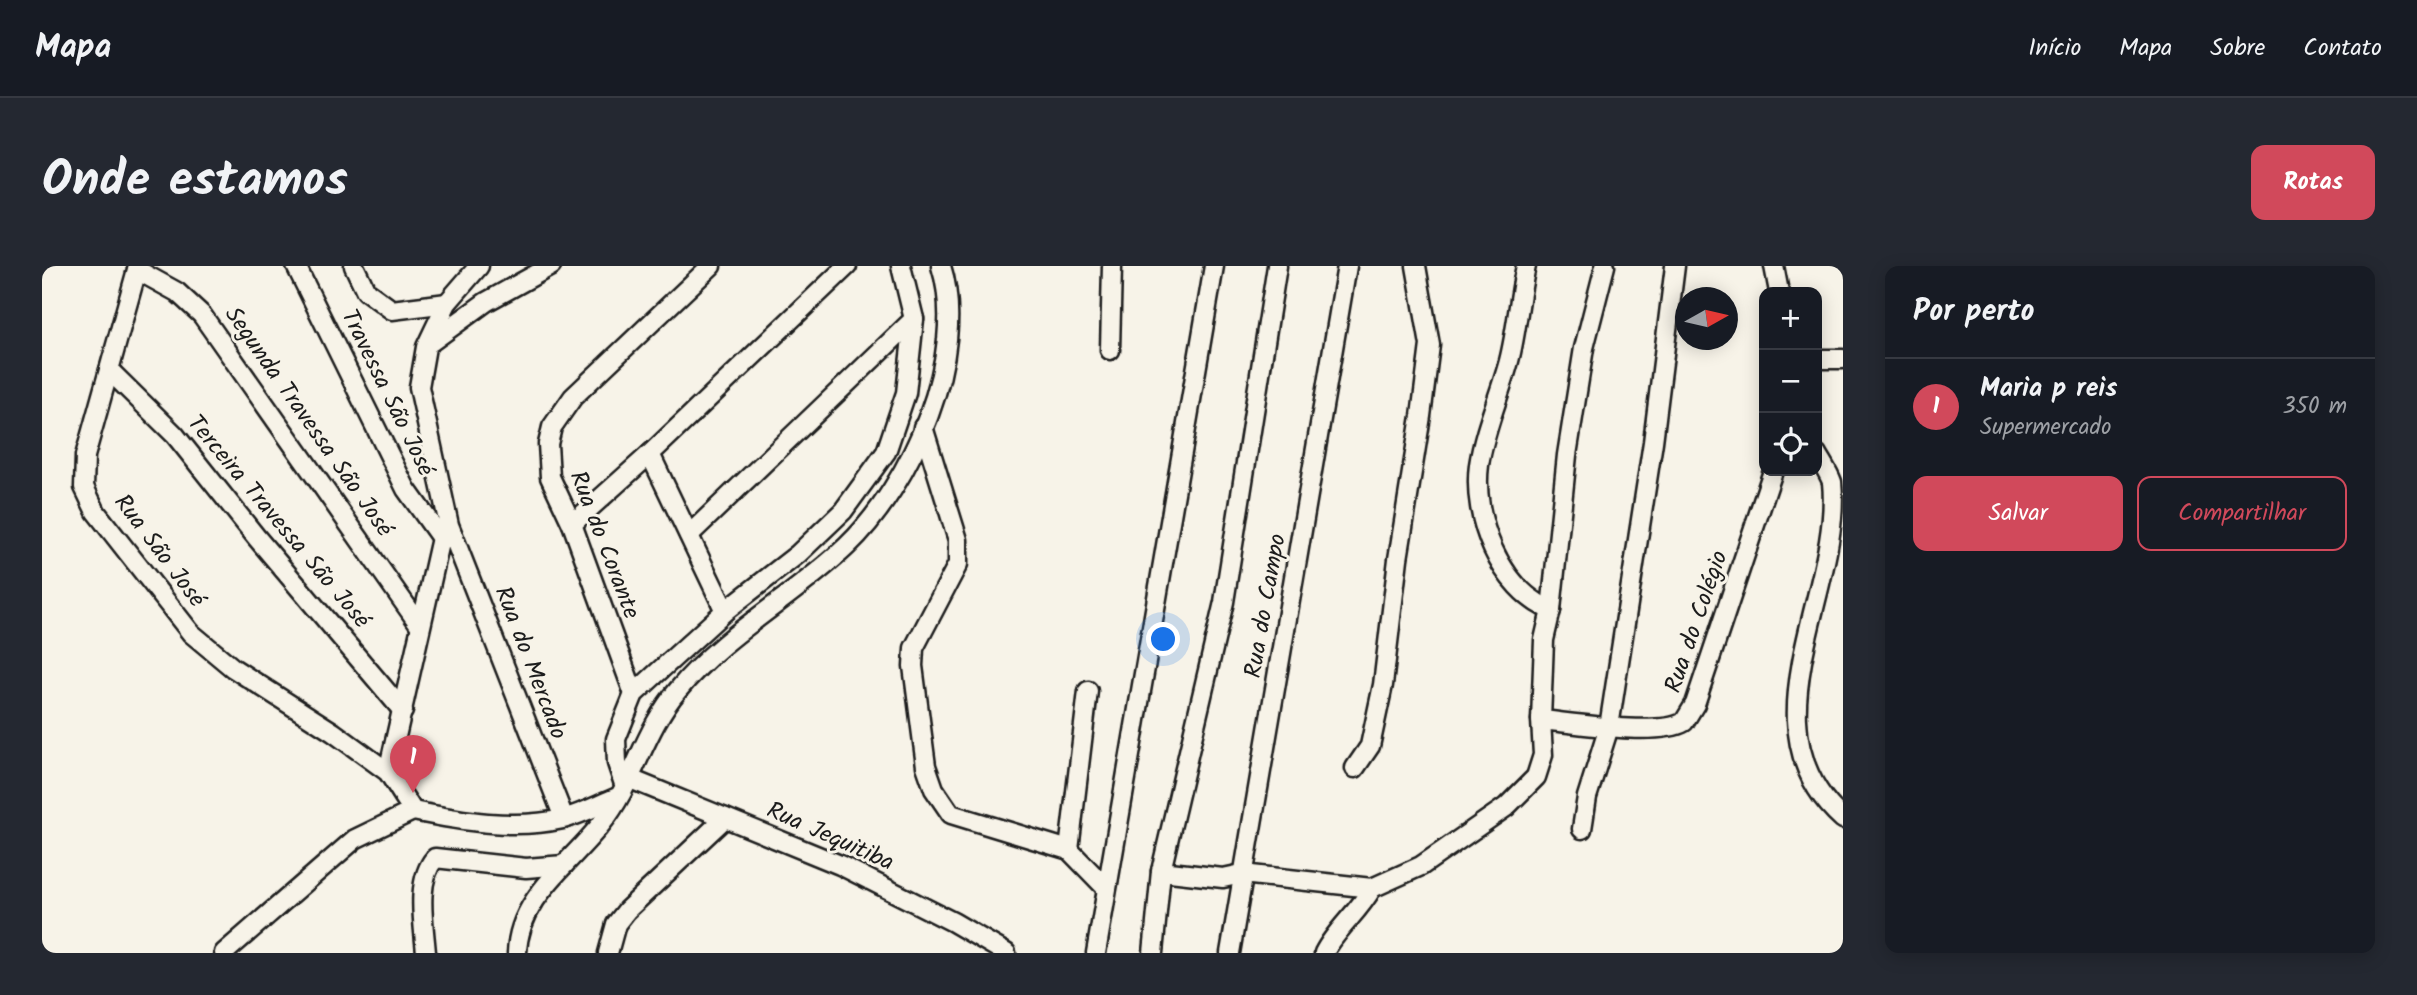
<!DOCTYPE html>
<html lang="pt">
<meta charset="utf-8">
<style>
:root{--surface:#171b24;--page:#242831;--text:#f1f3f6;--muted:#9ea1a6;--line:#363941;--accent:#d1495b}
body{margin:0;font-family:Kalam,sans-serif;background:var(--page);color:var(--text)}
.controls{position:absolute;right:21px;top:21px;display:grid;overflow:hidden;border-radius:14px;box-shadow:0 4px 18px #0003}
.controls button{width:63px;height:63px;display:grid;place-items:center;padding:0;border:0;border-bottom:2px solid var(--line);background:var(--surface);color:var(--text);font:35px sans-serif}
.compass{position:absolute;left:1633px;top:21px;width:63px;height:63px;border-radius:50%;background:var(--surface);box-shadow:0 4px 18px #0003;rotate:82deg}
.you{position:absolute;left:1122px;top:374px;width:24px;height:24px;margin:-18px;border:5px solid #fff;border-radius:50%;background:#1a73e8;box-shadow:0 0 0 10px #1a73e833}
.badge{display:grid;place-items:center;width:46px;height:46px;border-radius:50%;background:var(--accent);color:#fff;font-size:23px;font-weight:700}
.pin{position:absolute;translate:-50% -58px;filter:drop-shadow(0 2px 4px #0008)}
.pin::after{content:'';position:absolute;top:37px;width:24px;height:21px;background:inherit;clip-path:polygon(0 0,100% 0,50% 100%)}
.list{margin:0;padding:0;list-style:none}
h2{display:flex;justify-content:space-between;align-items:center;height:91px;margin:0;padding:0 28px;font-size:30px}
h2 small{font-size:23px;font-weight:400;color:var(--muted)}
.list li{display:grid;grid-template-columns:46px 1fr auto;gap:21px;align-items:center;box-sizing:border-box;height:98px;padding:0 28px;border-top:2px solid var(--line)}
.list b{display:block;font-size:26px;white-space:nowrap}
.list p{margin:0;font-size:23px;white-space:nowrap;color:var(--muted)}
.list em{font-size:23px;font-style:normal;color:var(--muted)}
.actions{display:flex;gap:14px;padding:21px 28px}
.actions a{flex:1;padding:16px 0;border:2px solid var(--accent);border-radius:14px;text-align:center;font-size:24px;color:var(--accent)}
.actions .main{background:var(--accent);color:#fff}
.icon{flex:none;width:38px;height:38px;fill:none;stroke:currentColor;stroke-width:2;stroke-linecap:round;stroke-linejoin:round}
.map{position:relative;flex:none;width:1801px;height:687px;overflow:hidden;border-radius:14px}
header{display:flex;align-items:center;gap:42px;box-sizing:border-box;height:98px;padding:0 35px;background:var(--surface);border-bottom:2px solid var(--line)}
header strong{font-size:33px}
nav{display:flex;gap:38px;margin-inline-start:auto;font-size:24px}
.intro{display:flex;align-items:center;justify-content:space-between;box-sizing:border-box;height:168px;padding:0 42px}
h1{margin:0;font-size:49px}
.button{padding:18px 32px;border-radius:14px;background:var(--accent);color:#fff;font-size:24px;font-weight:700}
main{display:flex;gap:42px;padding:0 42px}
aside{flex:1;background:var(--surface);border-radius:14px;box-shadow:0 4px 18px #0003}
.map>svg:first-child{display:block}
</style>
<header>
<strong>Mapa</strong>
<nav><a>Início</a><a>Mapa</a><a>Sobre</a><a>Contato</a></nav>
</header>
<div class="intro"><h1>Onde estamos</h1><a class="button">Rotas</a></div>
<main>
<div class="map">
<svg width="1801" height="687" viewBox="0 0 1801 687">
<rect width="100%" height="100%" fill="#f7f3e8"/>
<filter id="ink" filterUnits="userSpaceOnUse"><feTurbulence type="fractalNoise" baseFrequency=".0143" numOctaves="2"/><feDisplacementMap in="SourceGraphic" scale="14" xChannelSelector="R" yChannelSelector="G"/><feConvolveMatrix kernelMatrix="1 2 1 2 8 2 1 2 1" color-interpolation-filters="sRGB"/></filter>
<g filter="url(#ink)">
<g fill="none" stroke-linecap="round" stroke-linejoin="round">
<defs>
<g id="minor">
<path d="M96 0 43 190 42 221 54 246 149 367 191 402 291 466 346 506 371 545C419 555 472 564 521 553 540 548 558 538 576 531"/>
<path d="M254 0 364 223 399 272"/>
<path d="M312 0 324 25 350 44 405 37"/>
<path d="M437 0 405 37 384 81 377 121 407 259 522 552"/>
<path d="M1484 0C1477 31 1475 64 1467 95 1458 129 1442 164 1437 199 1430 252 1458 323 1509 344"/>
<path d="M1732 0 1737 26"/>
<path d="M95 4 135 26 160 49 377 358"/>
<path d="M389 76 444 36 509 0"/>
<path d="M1068 84 1070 0"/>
<path d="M1775 93H1801"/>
<path d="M67 104 133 169 215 272 361 445"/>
<path d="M881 161 916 274V298L872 382 871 400 884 500 892 523 909 548 1027 584 1064 622"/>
<path d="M608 188 683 345"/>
<path d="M1775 188C1780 197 1787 207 1790 216 1801 324 1698 461 1801 553"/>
<path d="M530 258 608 188 805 0"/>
<path d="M647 269 872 53"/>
<path d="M592 428 530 258 508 211 506 178 510 161 531 131 669 0"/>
<path d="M1499 454 1502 374 1509 344 1525 189 1542 82 1563 0"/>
<path d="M1313 502 1328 480 1341 419 1356 293 1379 150 1388 79 1374 0"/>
<path d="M346 506 399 272 405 262"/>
<path d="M586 512 798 599 911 656 964 687"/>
<path d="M582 518 575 497 574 473 592 428 683 345 756 288 801 245 844 186 864 127 872 53 859 0"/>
<path d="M1540 563 1545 531 1567 461 1611 176 1633 0"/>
<path d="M1027 584 1046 425"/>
<path d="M1119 605 1181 612 1200 608 1330 622 1379 600 1464 541 1494 511 1501 489 1499 454C1531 457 1617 471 1642 456L1653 438 1731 205"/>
<path d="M182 687 313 573 371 545"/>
<path d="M384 687C382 659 373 615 393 592L484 602 522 599"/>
<path d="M475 687C476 632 529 597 560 557 592 517 602 464 636 424 683 367 752 331 805 280 869 219 927 88 899 0"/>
<path d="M566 687 574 658 585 644 683 552"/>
<path d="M1054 687 1172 0"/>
<path d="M1111 687 1119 605 1182 336 1235 0"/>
<path d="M1188 687 1305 0"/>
<path d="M1282 687C1294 663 1317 646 1330 622"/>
</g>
</defs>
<!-- minor casing -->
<use href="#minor" stroke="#1c1c1c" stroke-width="23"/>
<!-- minor -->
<use href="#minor" stroke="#f7f3e8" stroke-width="18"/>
</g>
</g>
<g text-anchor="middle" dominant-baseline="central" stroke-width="6" stroke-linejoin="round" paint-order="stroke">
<!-- street labels -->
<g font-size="24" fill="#1c1c1c" stroke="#f7f3e8">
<text transform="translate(345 127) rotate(64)">Travessa São José</text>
<text transform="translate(266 156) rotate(55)">Segunda Travessa São José</text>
<text transform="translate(236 256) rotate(50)">Terceira Travessa São José</text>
<text transform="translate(562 279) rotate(69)">Rua do Corante</text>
<text transform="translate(117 285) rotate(53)">Rua São José</text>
<text transform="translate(1224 340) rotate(-80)">Rua do Campo</text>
<text transform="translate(1655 356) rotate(-71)">Rua do Colégio</text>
<text transform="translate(488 397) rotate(69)">Rua do Mercado</text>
<text transform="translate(788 571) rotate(24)">Rua Jequitiba</text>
</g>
</g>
</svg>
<div class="controls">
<button>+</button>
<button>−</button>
<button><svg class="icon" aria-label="locate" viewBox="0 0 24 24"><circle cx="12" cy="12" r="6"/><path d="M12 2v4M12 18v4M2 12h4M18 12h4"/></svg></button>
</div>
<svg class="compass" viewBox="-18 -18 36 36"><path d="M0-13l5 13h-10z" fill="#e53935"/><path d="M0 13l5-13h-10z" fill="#9ea1a6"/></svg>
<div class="you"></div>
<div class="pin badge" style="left:371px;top:527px">1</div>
</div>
<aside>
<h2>Por perto<small></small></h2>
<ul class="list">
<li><span class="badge">1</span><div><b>Maria p reis</b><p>Supermercado</p></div><em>350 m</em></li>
</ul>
<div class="actions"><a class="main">Salvar</a><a>Compartilhar</a></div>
</aside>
</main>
